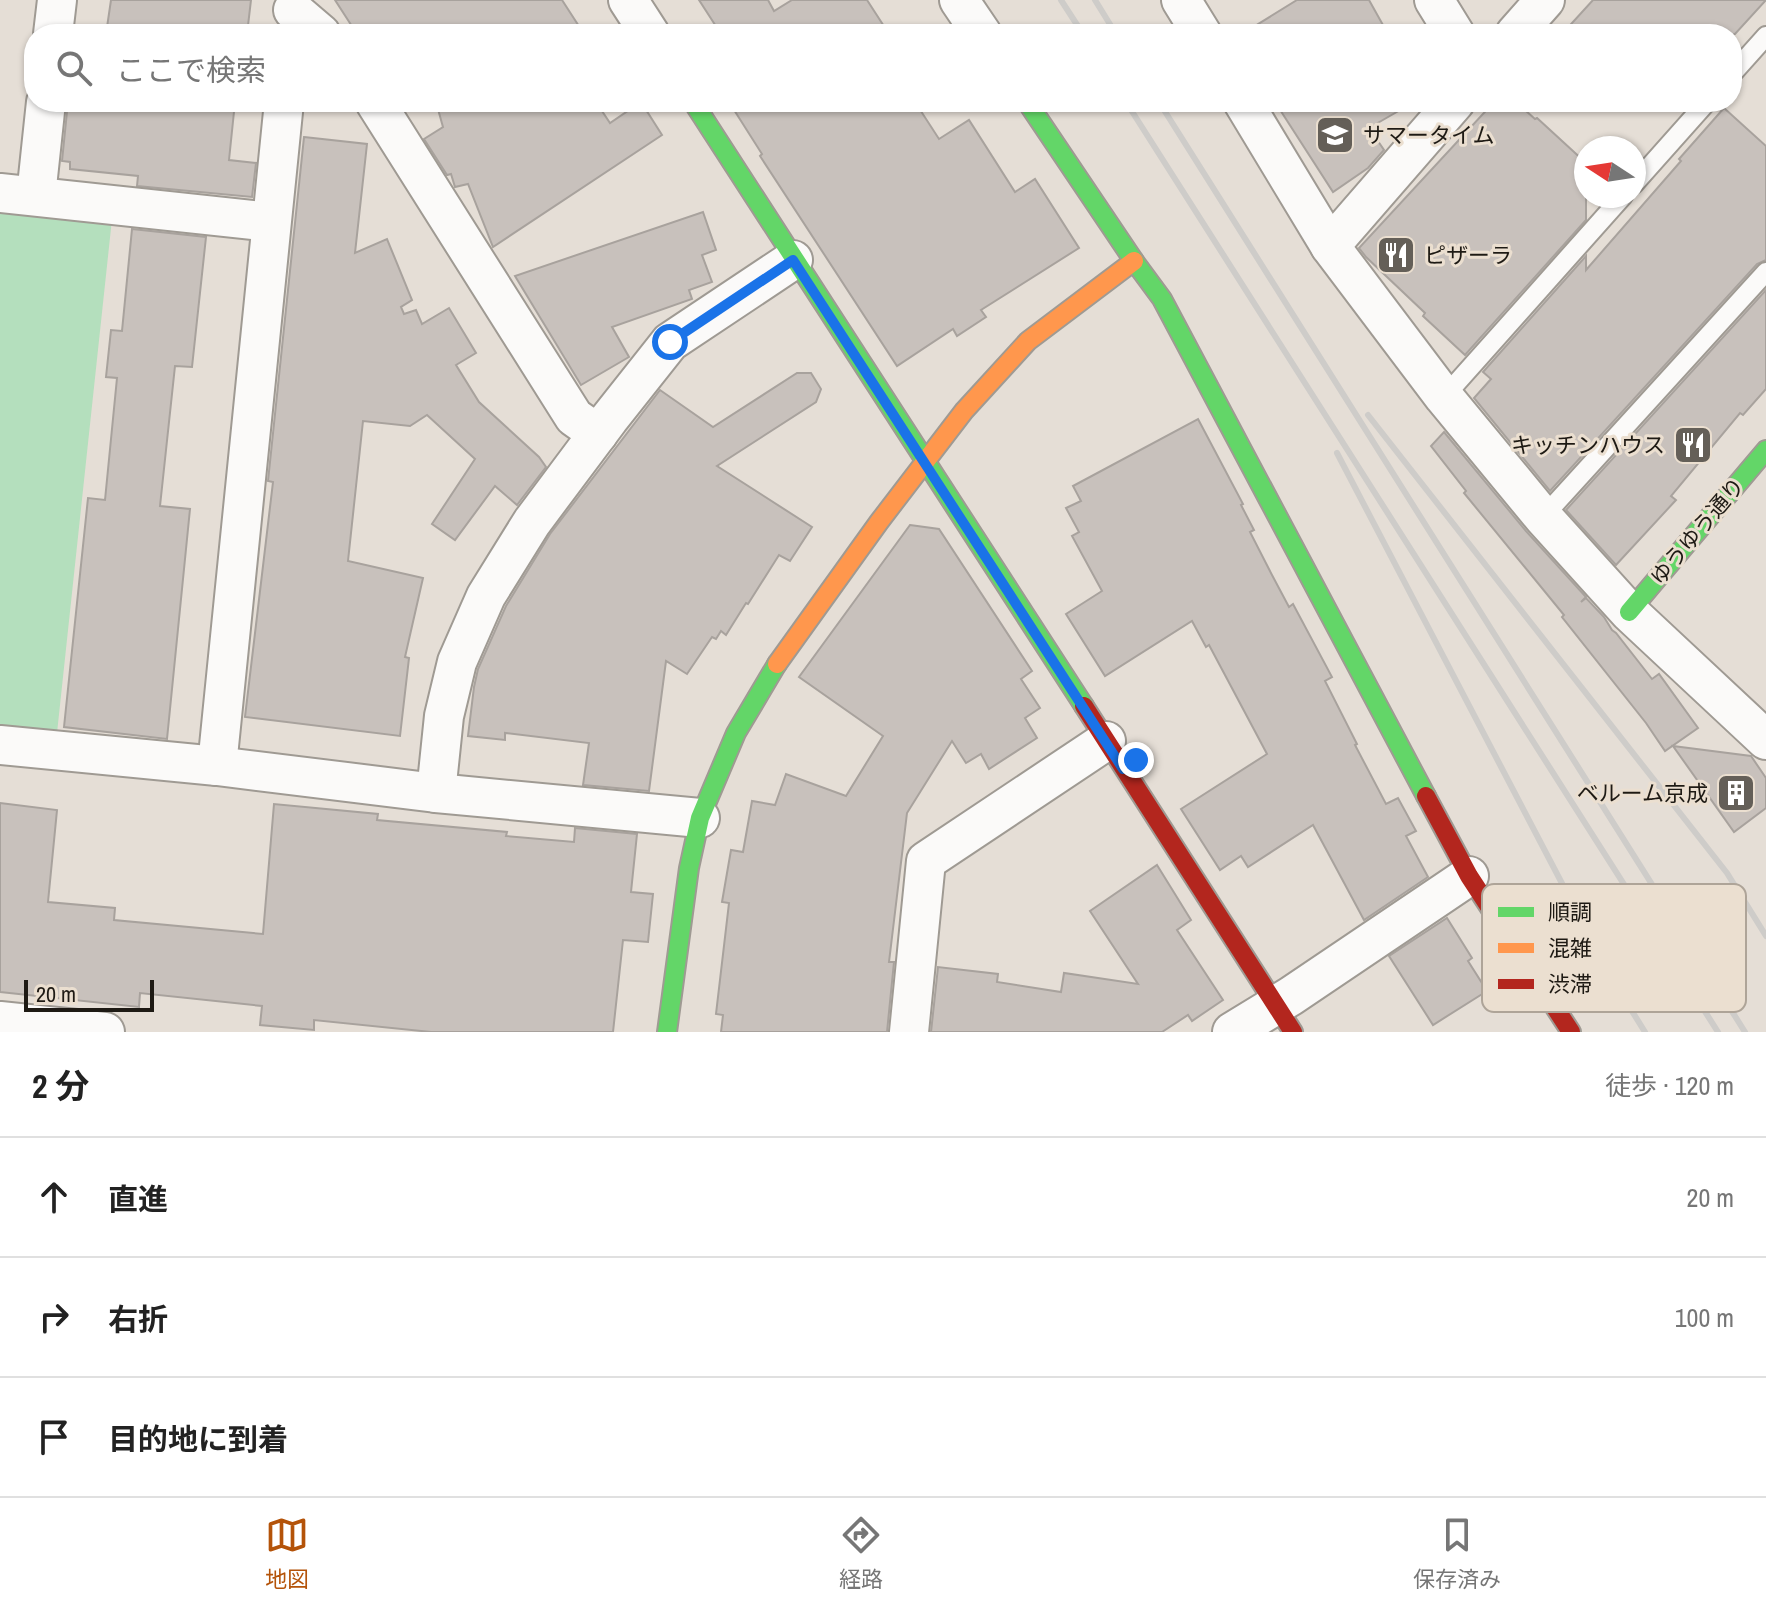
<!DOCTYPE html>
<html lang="ja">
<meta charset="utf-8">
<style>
:root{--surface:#fff;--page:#f6f6f6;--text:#222;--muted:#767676;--line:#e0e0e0;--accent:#b45309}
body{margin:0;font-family:"Archivo Narrow","Noto Sans JP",sans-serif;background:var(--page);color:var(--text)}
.compass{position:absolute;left:1574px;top:136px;width:72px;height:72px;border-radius:50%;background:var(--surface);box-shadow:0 2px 6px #0004;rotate:282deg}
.scale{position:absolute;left:24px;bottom:20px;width:130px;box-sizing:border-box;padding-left:8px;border:4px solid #1e1a14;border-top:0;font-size:22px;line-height:28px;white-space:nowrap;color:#1e1a14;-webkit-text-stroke:6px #ebdfd0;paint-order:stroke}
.stop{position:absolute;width:24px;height:24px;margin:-18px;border:6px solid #1a73e8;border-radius:50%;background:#fff}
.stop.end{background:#1a73e8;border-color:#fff;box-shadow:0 2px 8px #0008}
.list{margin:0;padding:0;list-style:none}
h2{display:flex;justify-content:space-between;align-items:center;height:104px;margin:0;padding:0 32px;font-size:34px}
h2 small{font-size:26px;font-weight:400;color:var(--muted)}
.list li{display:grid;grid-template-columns:52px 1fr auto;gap:24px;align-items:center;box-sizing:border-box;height:120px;padding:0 32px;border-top:2px solid var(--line)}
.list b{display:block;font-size:30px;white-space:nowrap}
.list em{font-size:26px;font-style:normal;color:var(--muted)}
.icon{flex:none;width:44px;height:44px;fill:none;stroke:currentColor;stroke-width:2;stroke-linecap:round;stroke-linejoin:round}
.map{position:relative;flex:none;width:1766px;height:1032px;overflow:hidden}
.search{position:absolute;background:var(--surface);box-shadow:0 2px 6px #0004;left:24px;right:24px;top:24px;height:88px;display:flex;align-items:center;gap:20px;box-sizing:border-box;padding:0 28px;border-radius:32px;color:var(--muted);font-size:30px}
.sheet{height:464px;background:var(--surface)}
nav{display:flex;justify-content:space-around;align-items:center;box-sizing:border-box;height:112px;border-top:2px solid var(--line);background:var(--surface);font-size:22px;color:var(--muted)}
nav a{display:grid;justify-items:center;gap:4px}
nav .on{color:var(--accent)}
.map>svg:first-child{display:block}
</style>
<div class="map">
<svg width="1766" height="1032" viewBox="0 0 1766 1032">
<rect width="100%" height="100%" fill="#e5ded6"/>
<!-- green -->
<path fill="#b4dfbd" d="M0 207 112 219 57 733 0 727Z"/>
<!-- building -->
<g fill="#c8c1bc" stroke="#a8a29d" stroke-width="2">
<path d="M111 0H251L247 34H106Z"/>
<path d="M335 0H562L584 34H357Z"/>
<path d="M699 0H768L774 11 792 0H867L889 34H721Z"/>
<path d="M1297 0H1369L1388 34H1242Z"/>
<path d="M1593 0H1766L1735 34H1562Z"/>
<path d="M68 102H235L229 160 256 163 252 197 137 186 138 176 70 169V162L62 161Z"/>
<path d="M436 102H596L610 123 641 102 662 135 493 247 468 184 455 187 451 174 447 175 424 139 443 127Z"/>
<path d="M729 102H915L939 139 969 120 1015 192 1035 179 1079 248 981 310 986 317 957 336 953 329 897 366 760 156 762 154Z"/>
<path d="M1275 102H1414L1369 128 1384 150 1368 168 1333 192Z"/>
<path d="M1494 102H1516L1535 119 1537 118 1586 163V220L1465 355 1423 316 1425 313 1366 257 1359 248Z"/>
<path d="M1724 108 1766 146V260L1757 264 1550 491 1474 398 1491 379 1483 372 1586 256V270L1681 161 1679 159Z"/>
<path d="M304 137 367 144 355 253 387 239 412 300 401 307 404 314 416 310 422 324 449 308 476 353 456 365 479 402 539 457 546 467 517 505 495 486 455 540 432 524 475 459 427 415 410 426 363 421 348 561 423 578 405 657 409 658 400 736 245 717 273 482 268 481Z"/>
<path d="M703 212 716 250 702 255 712 282 689 290 692 299 612 327 629 357 581 385 515 276Z"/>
<path d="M132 229 206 237 192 367 175 366 160 506 190 509 167 739 64 727 88 498 105 500 117 378 106 377 111 330 122 331Z"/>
<path d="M1766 290V389L1743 415 1740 413 1671 496 1676 500 1616 565 1566 510Z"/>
<path d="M797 373H811L821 389 816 402 717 466 812 527 790 561 779 555 748 604 746 603 726 635 721 631 716 639 712 637 687 674 666 661 649 791 583 785 589 743 505 733V740L468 736 474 687 478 669 506 606 550 534 660 390 713 427Z"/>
<path d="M1198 419 1243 504 1241 505 1254 530 1250 532 1272 575 1289 607 1293 604 1332 677 1325 681 1357 744 1355 745 1386 804 1398 798 1416 831 1406 836 1428 877 1364 920 1313 825 1248 867 1241 856 1220 870 1181 809 1267 754 1209 645 1206 647 1192 621 1105 676 1066 614 1102 591 1072 536 1079 532 1066 508 1081 501 1073 486Z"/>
<path d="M1444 432 1526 531 1586 597 1581 602 1586 598 1604 617 1612 630 1616 633 1652 679 1659 674 1698 728 1665 751 1646 723 1562 617 1564 615 1464 493 1466 491 1431 446Z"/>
<path d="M910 525 939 529 1032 671 1021 679 1040 708 1025 718 1037 738 989 769 981 754 966 763 952 741 907 813 889 962H894L887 1032H721L723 1015 716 1014 729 903 722 902 731 850 743 852 752 801 775 805 786 774 846 796 883 736 799 677Z"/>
<path d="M1673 746 1751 756 1766 778V808L1734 832Z"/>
<path d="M0 803 57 810 48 902 115 908 114 920 263 934 274 804 378 814 377 820 507 832 506 836 574 842 575 828 637 834 631 892 653 894 648 942 623 940 613 1032H431L314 1020V1030L260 1025 262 1006 140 993 139 1007 0 992Z"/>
<path d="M1157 865 1191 920 1177 930 1223 1000 1192 1021 1188 1015 1162 1032H931L938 967 998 974 997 982 1061 992 1064 973 1138 984 1090 911Z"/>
<path d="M1447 918 1472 958 1468 961 1487 991 1433 1025 1389 956Z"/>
</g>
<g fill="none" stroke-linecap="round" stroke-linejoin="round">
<defs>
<g id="lane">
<path d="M1732 74 1766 36"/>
<path d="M1634 184 1707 102"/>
<path d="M1444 397 1623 196"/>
<path d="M1543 517 1766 272"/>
</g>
<g id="street">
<path d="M628 0 650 34"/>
<path d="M959 0 982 34"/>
<path d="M1181 0 1202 34"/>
<path d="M1434 0 1455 34"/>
<path d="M293 10 321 34"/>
<path d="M53 34 57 0"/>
<path d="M1515 34 1545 0"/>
<path d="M375 102 574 417 598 434"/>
<path d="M1243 102 1330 246 1444 397 1543 517 1629 612 1766 740"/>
<path d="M0 193 271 222"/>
<path d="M36 196 46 102"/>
<path d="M1330 246 1455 102"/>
<path d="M0 745 217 766 436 793 700 818"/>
<path d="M217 766 284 102"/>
<path d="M436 793 444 716 457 662 486 596 532 522 609 419 670 342 793 260"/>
<path d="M0 1021 105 1032"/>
<path d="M909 1032 926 861 1106 741"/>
<path d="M1232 1032 1291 996 1469 876"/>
</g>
<g id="fast">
<path d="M693 102 1084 706"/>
<path d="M1027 102 1134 261 1162 299 1426 796"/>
<path d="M1629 612 1766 450"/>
<path d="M667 1032 689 868 700 818 736 733 777 664"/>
</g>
<path id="slow" d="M777 664 879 522 964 411 1028 341 1134 261"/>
<g id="jam">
<path d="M1084 706 1293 1032"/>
<path d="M1426 796 1469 876 1571 1032"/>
</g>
</defs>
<!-- lane casing -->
<use href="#lane" stroke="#9f9a93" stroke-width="22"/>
<!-- street casing -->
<use href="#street" stroke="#9f9a93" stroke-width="42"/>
<!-- fast casing -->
<use href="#fast" stroke="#9f9a93" stroke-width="22"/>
<!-- slow casing -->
<use href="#slow" stroke="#9f9a93" stroke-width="22"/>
<!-- jam casing -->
<use href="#jam" stroke="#9f9a93" stroke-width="22"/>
<!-- lane -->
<use href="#lane" stroke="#fbfaf9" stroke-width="18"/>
<!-- street -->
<use href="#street" stroke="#fbfaf9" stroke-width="38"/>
<!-- fast -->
<use href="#fast" stroke="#63d668" stroke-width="18"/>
<!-- slow -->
<use href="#slow" stroke="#ff974d" stroke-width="18"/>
<!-- jam -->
<use href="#jam" stroke="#b3261e" stroke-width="18"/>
<!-- rail -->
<g stroke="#ceccc9" stroke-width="6">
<path d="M1061 0 1083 34"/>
<path d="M1095 0 1116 34"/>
<path d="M1126 102 1718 1032"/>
<path d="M1159 102 1745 1032"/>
<path d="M1368 415 1727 873 1766 936"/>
<path d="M1337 453 1612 979 1645 1032"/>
</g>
</g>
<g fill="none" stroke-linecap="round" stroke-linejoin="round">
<!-- route -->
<path stroke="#1a73e8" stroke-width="10" d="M670 342 793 260 1123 769 1136 760"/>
</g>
<!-- icons -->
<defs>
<symbol id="school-square" viewBox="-11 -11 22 22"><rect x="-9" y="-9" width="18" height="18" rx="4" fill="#645f58" stroke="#ebdfd0"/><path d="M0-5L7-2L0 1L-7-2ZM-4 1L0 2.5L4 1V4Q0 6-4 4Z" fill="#fff"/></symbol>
<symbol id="restaurant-square" viewBox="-11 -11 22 22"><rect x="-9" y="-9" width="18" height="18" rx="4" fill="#645f58" stroke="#ebdfd0"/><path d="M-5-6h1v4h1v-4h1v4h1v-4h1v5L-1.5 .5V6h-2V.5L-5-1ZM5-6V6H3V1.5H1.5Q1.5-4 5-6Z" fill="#fff"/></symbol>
<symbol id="building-square" viewBox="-11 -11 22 22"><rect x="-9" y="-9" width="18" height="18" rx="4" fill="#645f58" stroke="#ebdfd0"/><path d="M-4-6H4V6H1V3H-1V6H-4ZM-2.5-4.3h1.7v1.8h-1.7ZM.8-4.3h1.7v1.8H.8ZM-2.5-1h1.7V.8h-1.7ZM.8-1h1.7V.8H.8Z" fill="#fff"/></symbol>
</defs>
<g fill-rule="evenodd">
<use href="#school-square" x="1313" y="113" width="44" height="44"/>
<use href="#restaurant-square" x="1374" y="233" width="44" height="44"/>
<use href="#restaurant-square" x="1671" y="423" width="44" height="44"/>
<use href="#building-square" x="1714" y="771" width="44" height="44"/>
</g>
<g text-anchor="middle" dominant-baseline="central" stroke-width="6" stroke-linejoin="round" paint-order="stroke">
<!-- poi labels -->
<g font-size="22" fill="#1e1a14" stroke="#ebdfd0" text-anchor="start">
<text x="1363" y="135">サマータイム</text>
<text x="1424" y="255">ピザーラ</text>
<text x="1665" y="445" text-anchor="end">キッチンハウス</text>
<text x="1708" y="793" text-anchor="end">ベルーム京成</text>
</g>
<!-- street labels -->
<g font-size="22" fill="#1e1a14" stroke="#ebdfd0">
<text transform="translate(1697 531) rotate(-50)">ゆうゆう通り</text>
</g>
</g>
<!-- legend -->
<rect x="1482" y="884" width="264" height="128" rx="12" fill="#ebdfd0" stroke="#aea498" stroke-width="2"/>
<rect x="1498" y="907" width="36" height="10" fill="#63d668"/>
<rect x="1498" y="943" width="36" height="10" fill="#ff974d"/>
<rect x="1498" y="979" width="36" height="10" fill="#b3261e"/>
<g font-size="22" fill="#1e1a14">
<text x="1548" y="920">順調</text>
<text x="1548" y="956">混雑</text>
<text x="1548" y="992">渋滞</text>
</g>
</svg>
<svg class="compass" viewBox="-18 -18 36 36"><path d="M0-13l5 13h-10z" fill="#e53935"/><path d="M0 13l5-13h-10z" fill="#767676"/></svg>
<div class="scale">20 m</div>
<div class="stop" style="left:670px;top:342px"></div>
<div class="stop end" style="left:1136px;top:760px"></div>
<div class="search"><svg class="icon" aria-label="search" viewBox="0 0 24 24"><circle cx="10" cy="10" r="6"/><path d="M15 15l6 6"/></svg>ここで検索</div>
</div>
<section class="sheet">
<h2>2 分<small>徒歩 · 120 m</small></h2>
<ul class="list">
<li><svg class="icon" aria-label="ahead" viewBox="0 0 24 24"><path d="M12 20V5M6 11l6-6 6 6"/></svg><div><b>直進</b></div><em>20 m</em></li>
<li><svg class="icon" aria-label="right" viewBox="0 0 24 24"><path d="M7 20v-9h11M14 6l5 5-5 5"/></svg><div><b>右折</b></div><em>100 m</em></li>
<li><svg class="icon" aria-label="arrive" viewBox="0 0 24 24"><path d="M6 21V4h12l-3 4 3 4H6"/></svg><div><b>目的地に到着</b></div></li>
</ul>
</section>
<nav>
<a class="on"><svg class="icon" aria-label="map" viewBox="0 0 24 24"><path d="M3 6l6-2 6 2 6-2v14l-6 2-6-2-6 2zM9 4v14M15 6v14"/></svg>地図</a>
<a><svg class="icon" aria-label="directions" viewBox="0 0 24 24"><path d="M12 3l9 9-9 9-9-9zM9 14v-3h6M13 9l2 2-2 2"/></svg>経路</a>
<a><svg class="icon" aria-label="saved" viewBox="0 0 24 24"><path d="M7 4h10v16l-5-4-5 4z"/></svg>保存済み</a>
</nav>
